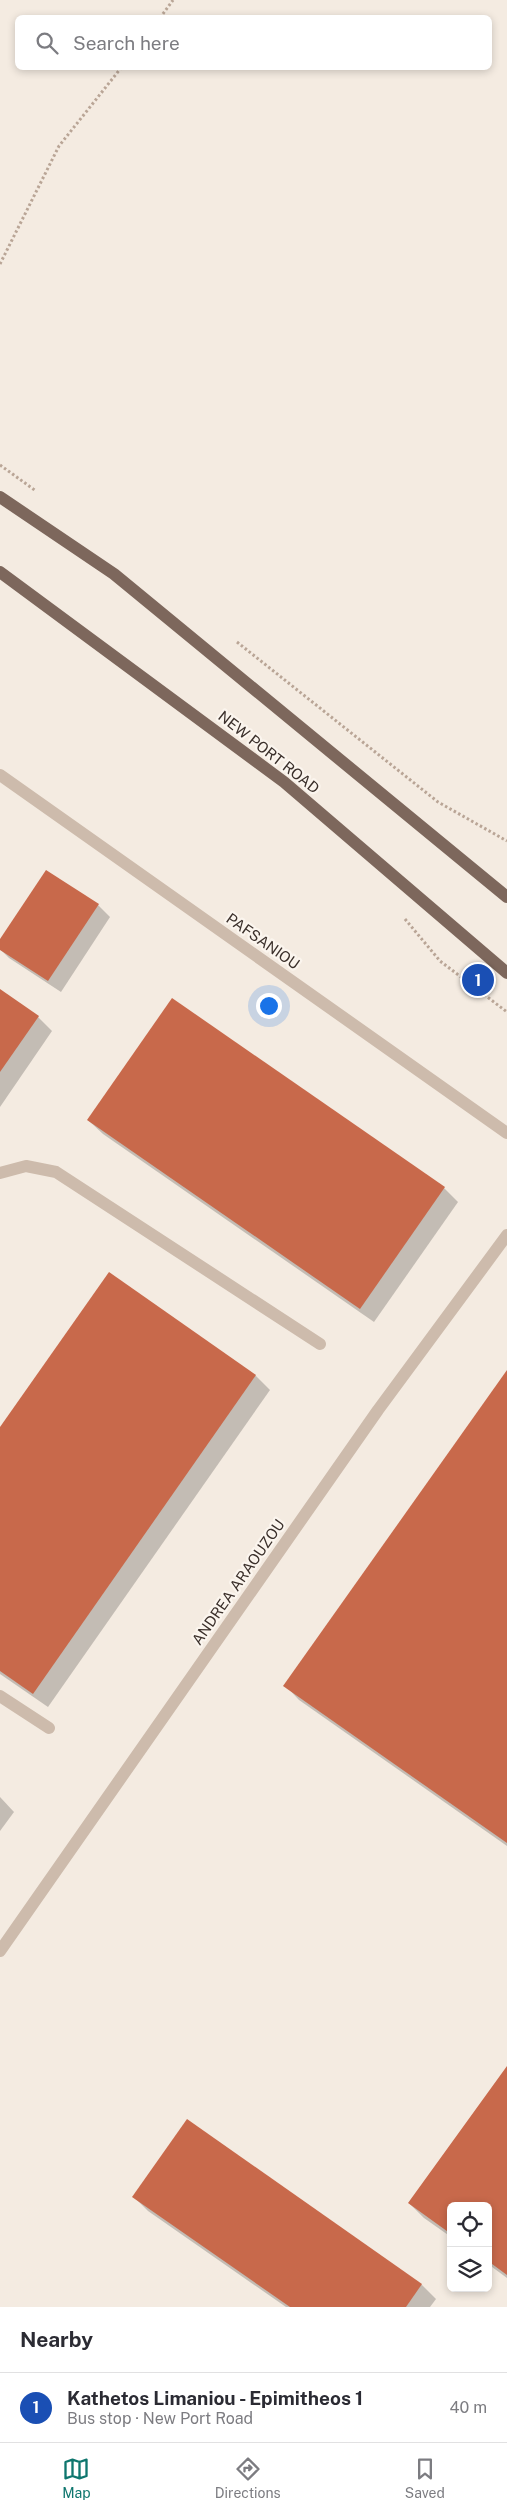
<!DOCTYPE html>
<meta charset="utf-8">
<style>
:root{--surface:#fff;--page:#f7f7f7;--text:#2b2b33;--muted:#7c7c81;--line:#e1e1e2;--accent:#0f766e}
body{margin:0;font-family:"Public Sans",sans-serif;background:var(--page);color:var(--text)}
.controls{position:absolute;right:15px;bottom:15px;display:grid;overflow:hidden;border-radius:8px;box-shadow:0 2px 8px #0003}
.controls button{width:45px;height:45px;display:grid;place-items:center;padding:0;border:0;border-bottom:1px solid var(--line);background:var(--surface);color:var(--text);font:25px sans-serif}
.you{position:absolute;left:268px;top:1005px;width:18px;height:18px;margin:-12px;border:4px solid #fff;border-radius:50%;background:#1a73e8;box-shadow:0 0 0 8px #1a73e833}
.badge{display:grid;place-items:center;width:32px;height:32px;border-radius:50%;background:var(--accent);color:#fff;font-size:16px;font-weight:700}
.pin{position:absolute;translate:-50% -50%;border:2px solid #fff;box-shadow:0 1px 5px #0006}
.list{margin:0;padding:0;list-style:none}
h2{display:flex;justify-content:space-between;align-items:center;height:65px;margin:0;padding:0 20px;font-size:21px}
h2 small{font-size:16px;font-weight:400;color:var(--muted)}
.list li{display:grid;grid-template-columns:32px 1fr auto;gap:15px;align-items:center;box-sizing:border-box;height:70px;padding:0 20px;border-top:1px solid var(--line)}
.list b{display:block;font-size:19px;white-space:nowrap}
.list p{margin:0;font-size:16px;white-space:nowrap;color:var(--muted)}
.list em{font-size:16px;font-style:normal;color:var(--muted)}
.icon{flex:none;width:28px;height:28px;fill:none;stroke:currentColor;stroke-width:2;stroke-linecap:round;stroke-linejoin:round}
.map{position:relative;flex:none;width:507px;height:2307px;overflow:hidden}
.search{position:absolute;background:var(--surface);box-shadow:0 2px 8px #0003;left:15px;right:15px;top:15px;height:55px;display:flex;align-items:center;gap:12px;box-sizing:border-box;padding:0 18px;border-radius:8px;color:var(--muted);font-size:19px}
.sheet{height:135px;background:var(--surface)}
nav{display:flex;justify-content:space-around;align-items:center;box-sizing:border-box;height:70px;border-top:1px solid var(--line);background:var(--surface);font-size:14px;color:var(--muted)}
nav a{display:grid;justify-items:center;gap:2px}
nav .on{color:var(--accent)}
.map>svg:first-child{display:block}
</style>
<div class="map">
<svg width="507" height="2307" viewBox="0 0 507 2307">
<rect width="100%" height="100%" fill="#f4ebe1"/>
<!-- shadow -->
<g fill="#0003">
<path d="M98 905 110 917 61 992 9 958 0 949V942Z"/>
<path d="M0 991 38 1017 52 1031 0 1107Z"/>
<path d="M88 1120 444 1188 458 1202 374 1322 103 1134Z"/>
<path d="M109 1274 256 1376 270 1390 48 1707 0 1674V1429Z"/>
<path d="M507 1372V1846L299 1700 285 1685Z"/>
<path d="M0 1797 14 1812 0 1831Z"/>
<path d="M507 2068V2278L488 2264V2206H451V2237L424 2218 409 2203Z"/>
<path d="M188 2121 422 2285 436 2299 430 2307H286L148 2211 134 2197Z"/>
</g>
<!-- building -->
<g fill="#c8694b">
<path d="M46 870 99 904 48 981 0 950V939Z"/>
<path d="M0 989 39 1016 0 1072Z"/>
<path d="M172 998 445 1187 360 1309 87 1120Z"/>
<path d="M109 1272 256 1375 33 1694 0 1671V1427Z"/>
<path d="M507 1370V1843L283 1686Z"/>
<path d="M507 2066V2275L488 2261V2206H451V2234L408 2203Z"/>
<path d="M187 2119 422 2284 406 2307H290L132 2197Z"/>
</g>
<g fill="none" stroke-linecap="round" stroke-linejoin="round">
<!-- path -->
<g stroke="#b9a596" stroke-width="3" stroke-dasharray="2.5 2.5" stroke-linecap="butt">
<path d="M160 18 173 0"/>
<path d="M0 264 59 146 121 68"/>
<path d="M0 465 36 491"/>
<path d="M237 642 438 802 507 841"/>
<path d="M405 919 440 961 507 1012"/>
</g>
<!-- lane -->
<g stroke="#cdbbac" stroke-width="12">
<path d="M0 1173 26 1166 56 1172 320 1344"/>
<path d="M0 1696 49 1728"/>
</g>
<!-- street -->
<g stroke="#cdbbac" stroke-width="12">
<path d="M0 775 507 1133"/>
<path d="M0 1951 378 1410 507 1235"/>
</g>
<!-- primary -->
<g stroke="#7d675c" stroke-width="12">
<path d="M0 497 114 574 507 897"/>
<path d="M0 572 284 782 507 973"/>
</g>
</g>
<g text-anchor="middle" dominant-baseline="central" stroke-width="4.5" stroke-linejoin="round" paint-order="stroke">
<!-- street labels -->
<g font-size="15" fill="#3b302b" stroke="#fbf5ee">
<text transform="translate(269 752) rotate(38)">NEW PORT ROAD</text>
<text transform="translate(263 941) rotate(35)">PAFSANIOU</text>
<text transform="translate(238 1582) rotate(-55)">ANDREA ARAOUZOU</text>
</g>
</g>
</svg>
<div class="controls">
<button><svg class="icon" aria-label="locate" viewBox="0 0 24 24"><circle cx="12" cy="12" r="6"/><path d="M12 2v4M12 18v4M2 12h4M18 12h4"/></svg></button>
<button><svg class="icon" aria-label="layers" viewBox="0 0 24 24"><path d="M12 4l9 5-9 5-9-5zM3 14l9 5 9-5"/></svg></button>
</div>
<div class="you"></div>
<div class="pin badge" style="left:478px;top:980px;background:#1a4fb4">1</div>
<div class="search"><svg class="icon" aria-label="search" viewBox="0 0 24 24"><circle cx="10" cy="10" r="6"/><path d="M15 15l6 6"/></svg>Search here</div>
</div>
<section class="sheet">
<h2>Nearby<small></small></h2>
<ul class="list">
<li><span class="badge" style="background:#1a4fb4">1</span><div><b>Kathetos Limaniou - Epimitheos 1</b><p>Bus stop · New Port Road</p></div><em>40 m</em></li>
</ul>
</section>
<nav>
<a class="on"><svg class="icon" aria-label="map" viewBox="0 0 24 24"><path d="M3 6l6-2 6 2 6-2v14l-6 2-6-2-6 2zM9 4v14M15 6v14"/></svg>Map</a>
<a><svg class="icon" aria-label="directions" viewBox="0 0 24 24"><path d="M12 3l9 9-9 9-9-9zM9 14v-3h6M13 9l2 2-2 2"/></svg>Directions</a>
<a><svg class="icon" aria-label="saved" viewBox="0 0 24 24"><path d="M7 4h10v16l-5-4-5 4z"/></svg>Saved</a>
</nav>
